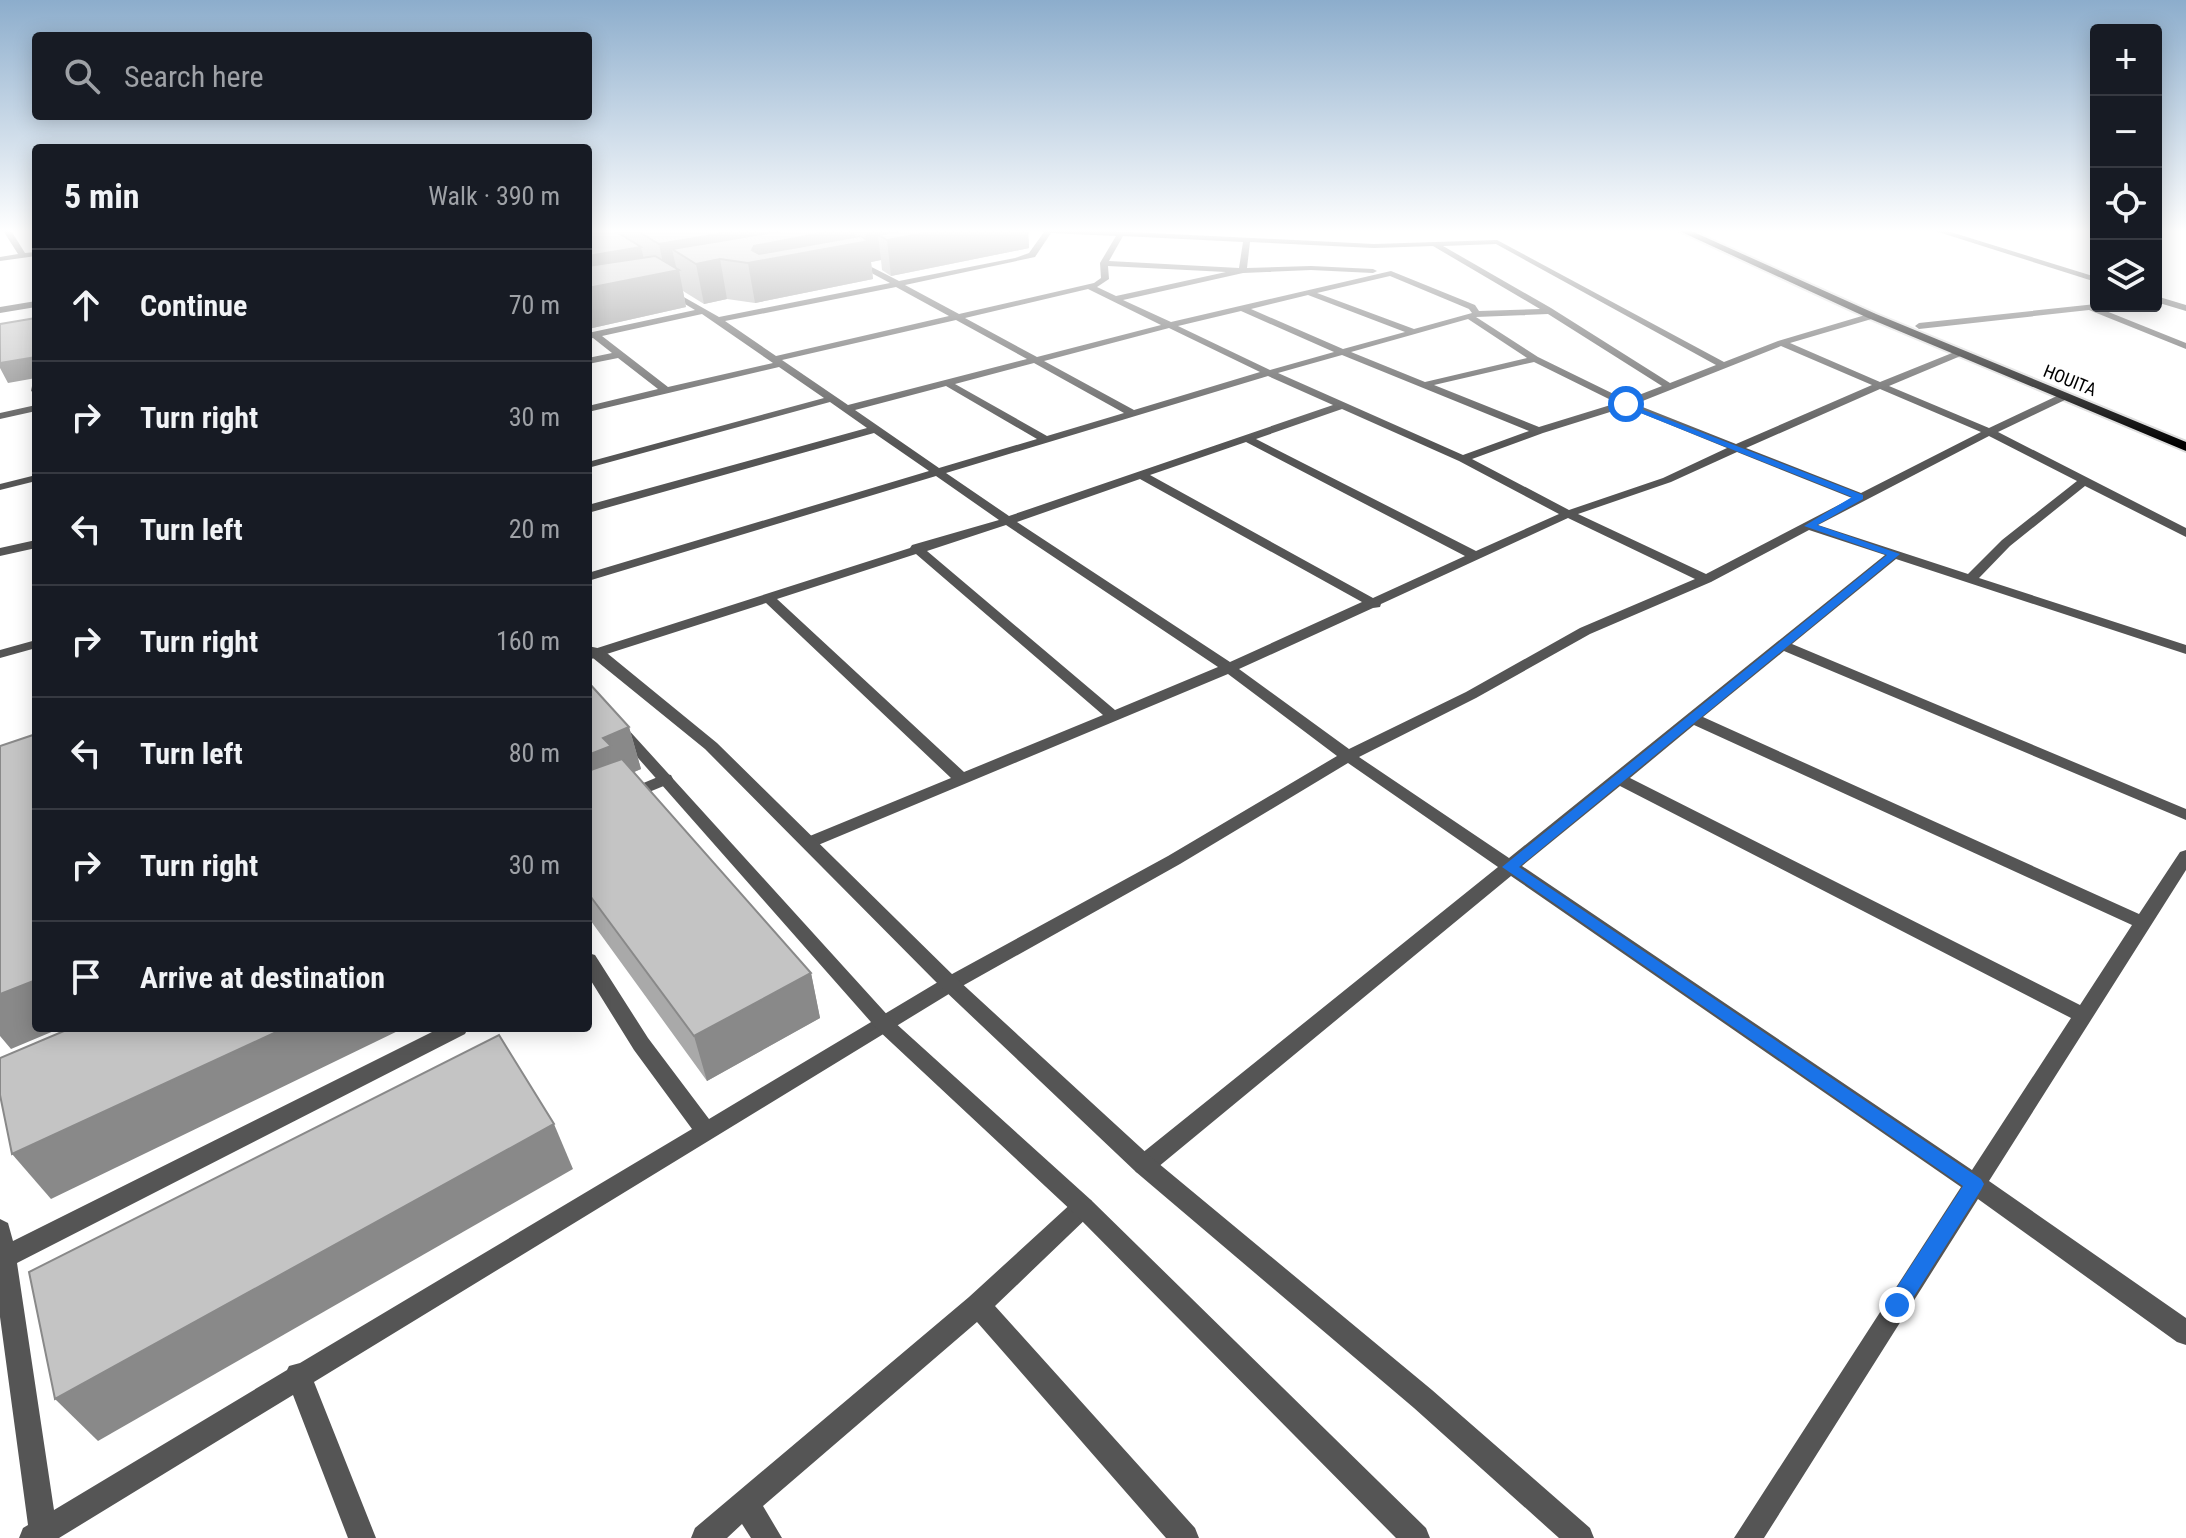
<!DOCTYPE html>
<meta charset="utf-8">
<style>
:root{--surface:#171b24;--page:#20242c;--text:#f1f3f6;--muted:#9ea1a6;--line:#363941}
body{margin:0;font-family:"Roboto Condensed",sans-serif;background:var(--page);color:var(--text)}
.controls{position:absolute;right:24px;top:24px;display:grid;overflow:hidden;border-radius:8px;box-shadow:0 4px 20px #0003}
.controls button{width:72px;height:72px;display:grid;place-items:center;padding:0;border:0;border-bottom:2px solid var(--line);background:var(--surface);color:var(--text);font:40px sans-serif}
.stop{position:absolute;width:24px;height:24px;margin:-18px;border:6px solid #1a73e8;border-radius:50%;background:#fff}
.stop.end{background:#1a73e8;border-color:#fff;box-shadow:0 2px 8px #0008}
.list{margin:0;padding:0;list-style:none}
h2{display:flex;justify-content:space-between;align-items:center;height:104px;margin:0;padding:0 32px;font-size:34px}
h2 small{font-size:26px;font-weight:400;color:var(--muted)}
.list li{display:grid;grid-template-columns:52px 1fr auto;gap:24px;align-items:center;box-sizing:border-box;height:112px;padding:0 32px;border-top:2px solid var(--line)}
.list b{display:block;font-size:30px;white-space:nowrap}
.list em{font-size:26px;font-style:normal;color:var(--muted)}
.icon{flex:none;width:44px;height:44px;fill:none;stroke:currentColor;stroke-width:2;stroke-linecap:round;stroke-linejoin:round}
.map{position:relative;flex:none;width:2186px;height:1538px;overflow:hidden}
.search{position:absolute;background:var(--surface);box-shadow:0 4px 20px #0003;left:32px;top:32px;width:560px;height:88px;display:flex;align-items:center;gap:20px;box-sizing:border-box;padding:0 28px;border-radius:8px;color:var(--muted);font-size:30px}
.panel{position:absolute;background:var(--surface);box-shadow:0 4px 20px #0003;left:32px;top:144px;width:560px;height:888px;border-radius:8px}
.map>svg:first-child{display:block}
</style>
<div class="map">
<svg width="2186" height="1538" viewBox="0 0 2186 1538">
<rect width="100%" height="100%" fill="#fff"/>
<g fill="none" stroke-linecap="round" stroke-linejoin="round">
<defs>
<path id="primary" d="M1675 229H1687L1876 314 2186 442V451L1868 318Z"/>
</defs>
<!-- primary casing -->
<use href="#primary" stroke="#dbdbdb" stroke-width="4"/>
<!-- minor -->
<g fill="#555" fill-rule="evenodd">
<path d="M2 229H10L25 253 36 252V256L0 261V257L18 254Z"/>
<path d="M1019 229H1070L1374 244 1497 240 1724 362 1778 341 1872 313 1875 314V318L1790 343 1880 382 1957 351H1963V355L1889 386 1989 428 2059 395H2067V399L1998 432 2186 528V537L2085 486 2010 546 1979 578 2186 645V654L1896 559 1792 644 2186 809V820L1784 651 1703 717 2139 914 2180 852 2186 850V870L1989 1181 2186 1318V1345L2177 1342 1978 1199 1764 1538H1734L1961 1187 1511 876 1152 1172 1144 1175 1136 1172 1133 1165 1136 1158 1498 867 1348 763 1180 864 957 989 314 1382 376 1538H348L293 1395 59 1538H19L23 1528 28 1525 0 1317V1219L8 1223 13 1241 440 1028H468L465 1034 17 1263 54 1510 287 1370 289 1366 300 1363 692 1129 634 1050 588 976V953L595 955 648 1038 709 1119 943 979 1168 856 1337 756 1228 674 811 848 805 846 802 842 805 838 951 778 766 603 588 660V651L910 548 912 545 999 520 936 476 588 581V573L929 471 874 433 588 513V505L867 428 830 402 588 468V462L824 398 779 367 588 412V406L658 389 618 358 588 364V358L612 353 593 338 588 339V333L695 310 663 291 662 289 666 287 719 317 890 283 851 262 854 258 899 281 1015 258 1029 253 1044 232ZM1051 233 1116 236 1100 263 1101 278 1094 283 959 314 905 285 1035 257ZM1123 236 1243 242 1239 268 1109 261ZM1250 242 1374 248 1433 246 1540 309 1479 311 1475 305 1391 271 1171 322 1123 300 1243 273 1311 270 1373 273 1377 271 1373 269 1311 266 1247 268ZM1496 244 1716 365 1670 383 1551 308 1443 246ZM1108 266 1226 272 1116 296 1097 287 1109 279ZM1390 276 1469 309 1472 313 1414 329 1317 293ZM896 287 949 316 776 356 725 321ZM1088 289 1161 325 1037 357 965 318ZM1308 295 1405 332 1343 349 1251 309ZM1241 311 1334 352 1270 370 1178 326ZM702 314 773 363 668 387 602 336ZM1548 314 1662 386 1626 400 1538 357 1476 317ZM1468 319 1527 358 1425 382 1351 352ZM956 320 1027 359 848 405 782 360ZM1169 328 1260 372 1134 410 1044 361ZM1781 346 1872 385 1736 444 1635 404ZM1342 355 1529 431 1463 455 1278 373ZM1534 362 1617 403 1539 427 1434 385ZM1034 363 1124 413 1047 436 955 384ZM1268 376 1333 405 1009 516 946 473ZM946 386 1037 439 939 468 855 410ZM1880 389 1981 432 1861 493 1746 448ZM1626 407 1727 448 1663 478 1569 510 1472 459 1543 433ZM1342 409 1459 461 1559 514 1476 551 1256 439ZM1989 436 2077 481 2002 540 1968 574 1818 525ZM1246 442 1465 556 1373 598 1150 475ZM1737 452 1852 498 1706 574 1578 514 1671 482ZM1140 479 1362 602 1230 662 1017 522ZM1568 518 1695 579 1580 628 1466 692 1349 749 1239 669 1373 608 1380 607 1381 604ZM1006 525 1218 667 1115 710 927 551ZM1809 530 1885 555 1509 858 1359 757 1476 698 1590 634 1711 582ZM916 554 1103 715 964 772 777 599ZM1694 725 2132 925 2080 1005 1630 778ZM1620 786 2071 1018 1972 1170 1522 866Z"/>
<path d="M1929 229H1941L2096 277V282Z"/>
<path d="M2156 296 2186 305V311L2156 302Z"/>
<path d="M2096 304 2108 306 2101 309 2186 343V349L2089 310 1919 329 1915 326 1919 323Z"/>
<path d="M36 385V394L31 391 32 386Z"/>
<path d="M36 405V411L0 419V413Z"/>
<path d="M36 475V481L0 490V484Z"/>
<path d="M36 540V548L0 556V548Z"/>
<path d="M36 640V648L0 658V650Z"/>
<path d="M665 774 671 775 673 779 671 783 588 817V806Z"/>
<path d="M1083 1197 1091 1200 1095 1207 1091 1214 995 1306 1195 1528 1199 1538H1166L977 1322 763 1506 782 1538H751L742 1524 727 1538H691L695 1528 969 1297 1075 1200Z"/>
</g>
<!-- tertiary -->
<g fill="#555" fill-rule="evenodd">
<path d="M36 301V307L0 313V307Z"/>
<path d="M588 646 602 649 717 743 957 979 1152 1158 1432 1390 1590 1528 1594 1538H1559L1414 1408 1136 1172 943 989 705 749 588 654Z"/>
<path d="M621 725 626 727 892 1020 1091 1200 1426 1528 1430 1538H1396L1075 1214 878 1030 616 733 613 730 616 727Z"/>
</g>
<!-- primary -->
<use href="#primary" fill="#000" fill-rule="evenodd"/>
</g>
<!-- wall -->
<g fill="#a9a9a9">
<path d="M588 229H1028L1029 248 891 276 882 270 881 260 871 262 873 279 755 303 727 299 704 304 683 291 686 307 588 329Z"/>
<path d="M588 682 629 727 641 769 634 772 811 973 820 1018 707 1081 588 917Z"/>
</g>
<!-- shaded-wall -->
<g fill="#898989">
<path d="M748 229H855L856 243 866 241 865 229H1028L1029 248 891 276 887 240 878 235 881 260 871 262 873 279 755 303 748 263 720 259 727 299 704 304 696 264 672 249 677 271 679 270 686 307 588 329V256L641 247 648 277 665 273 659 244Z"/>
<path d="M36 357V378L8 383 0 368V363Z"/>
<path d="M629 727 641 769 620 778 588 803V755L603 738Z"/>
<path d="M811 973 820 1018 707 1081 694 1036Z"/>
<path d="M36 980V1028H61L11 1049 0 1036V994Z"/>
<path d="M285 1028H404L51 1199 12 1154Z"/>
<path d="M554 1124 573 1169 98 1441 55 1399Z"/>
</g>
<!-- building -->
<g fill="#c4c4c4" stroke="#898989" stroke-width="2">
<path d="M588 229H612L641 247 588 256Z"/>
<path d="M634 229H748L659 244Z"/>
<path d="M792 229H841L754 246 752 250 759 254 860 236 869 241 748 263 720 259 696 264 672 249Z"/>
<path d="M910 229H947L887 240 878 235Z"/>
<path d="M655 256 679 270 588 288V266Z"/>
<path d="M36 318V357L0 363V324Z"/>
<path d="M588 682 629 727 603 738 611 746 588 755Z"/>
<path d="M36 734V980L0 994V746Z"/>
<path d="M622 759 811 973 694 1036 588 893V771Z"/>
<path d="M71 1028H285L12 1154 0 1095V1058Z"/>
<path d="M499 1035 554 1124 55 1399 29 1272Z"/>
</g>
<!-- sky -->
<linearGradient id="sky" x2="0" y2="1"><stop stop-color="#8cadcc"/><stop offset="0.52" stop-color="#fff"/><stop offset="1" stop-color="#fff" stop-opacity="0"/></linearGradient>
<rect width="2186" height="444" fill="url(#sky)"/>
<!-- route -->
<path fill="#1a73e8" d="M1623 402 1863 495V499L1817 525 1900 554 1519 867 1981 1179 1984 1184 1981 1190 1904 1312 1897 1314 1890 1312 1887 1305 1890 1298 1963 1186 1502 867 1887 555 1804 526 1852 497 1623 406Z"/>
<g text-anchor="middle" dominant-baseline="central" stroke-width="6" stroke-linejoin="round" paint-order="stroke">
<!-- far-street labels -->
<g font-size="18" fill="#000" stroke="#fff">
<text transform="translate(2070 380) rotate(22)">HOUITA</text>
</g>
</g>
</svg>
<div class="controls">
<button>+</button>
<button>−</button>
<button><svg class="icon" aria-label="locate" viewBox="0 0 24 24"><circle cx="12" cy="12" r="6"/><path d="M12 2v4M12 18v4M2 12h4M18 12h4"/></svg></button>
<button><svg class="icon" aria-label="layers" viewBox="0 0 24 24"><path d="M12 4l9 5-9 5-9-5zM3 14l9 5 9-5"/></svg></button>
</div>
<div class="stop" style="left:1626px;top:404px"></div>
<div class="stop end" style="left:1897px;top:1305px"></div>
<div class="search"><svg class="icon" aria-label="search" viewBox="0 0 24 24"><circle cx="10" cy="10" r="6"/><path d="M15 15l6 6"/></svg>Search here</div>
<section class="panel">
<h2>5 min<small>Walk · 390 m</small></h2>
<ul class="list">
<li><svg class="icon" aria-label="ahead" viewBox="0 0 24 24"><path d="M12 20V5M6 11l6-6 6 6"/></svg><div><b>Continue</b></div><em>70 m</em></li>
<li><svg class="icon" aria-label="right" viewBox="0 0 24 24"><path d="M7 20v-9h11M14 6l5 5-5 5"/></svg><div><b>Turn right</b></div><em>30 m</em></li>
<li><svg class="icon" aria-label="left" viewBox="0 0 24 24"><path d="M17 20v-9H6M10 6l-5 5 5 5"/></svg><div><b>Turn left</b></div><em>20 m</em></li>
<li><svg class="icon" aria-label="right" viewBox="0 0 24 24"><path d="M7 20v-9h11M14 6l5 5-5 5"/></svg><div><b>Turn right</b></div><em>160 m</em></li>
<li><svg class="icon" aria-label="left" viewBox="0 0 24 24"><path d="M17 20v-9H6M10 6l-5 5 5 5"/></svg><div><b>Turn left</b></div><em>80 m</em></li>
<li><svg class="icon" aria-label="right" viewBox="0 0 24 24"><path d="M7 20v-9h11M14 6l5 5-5 5"/></svg><div><b>Turn right</b></div><em>30 m</em></li>
<li><svg class="icon" aria-label="arrive" viewBox="0 0 24 24"><path d="M6 21V4h12l-3 4 3 4H6"/></svg><div><b>Arrive at destination</b></div></li>
</ul>
</section>
</div>
